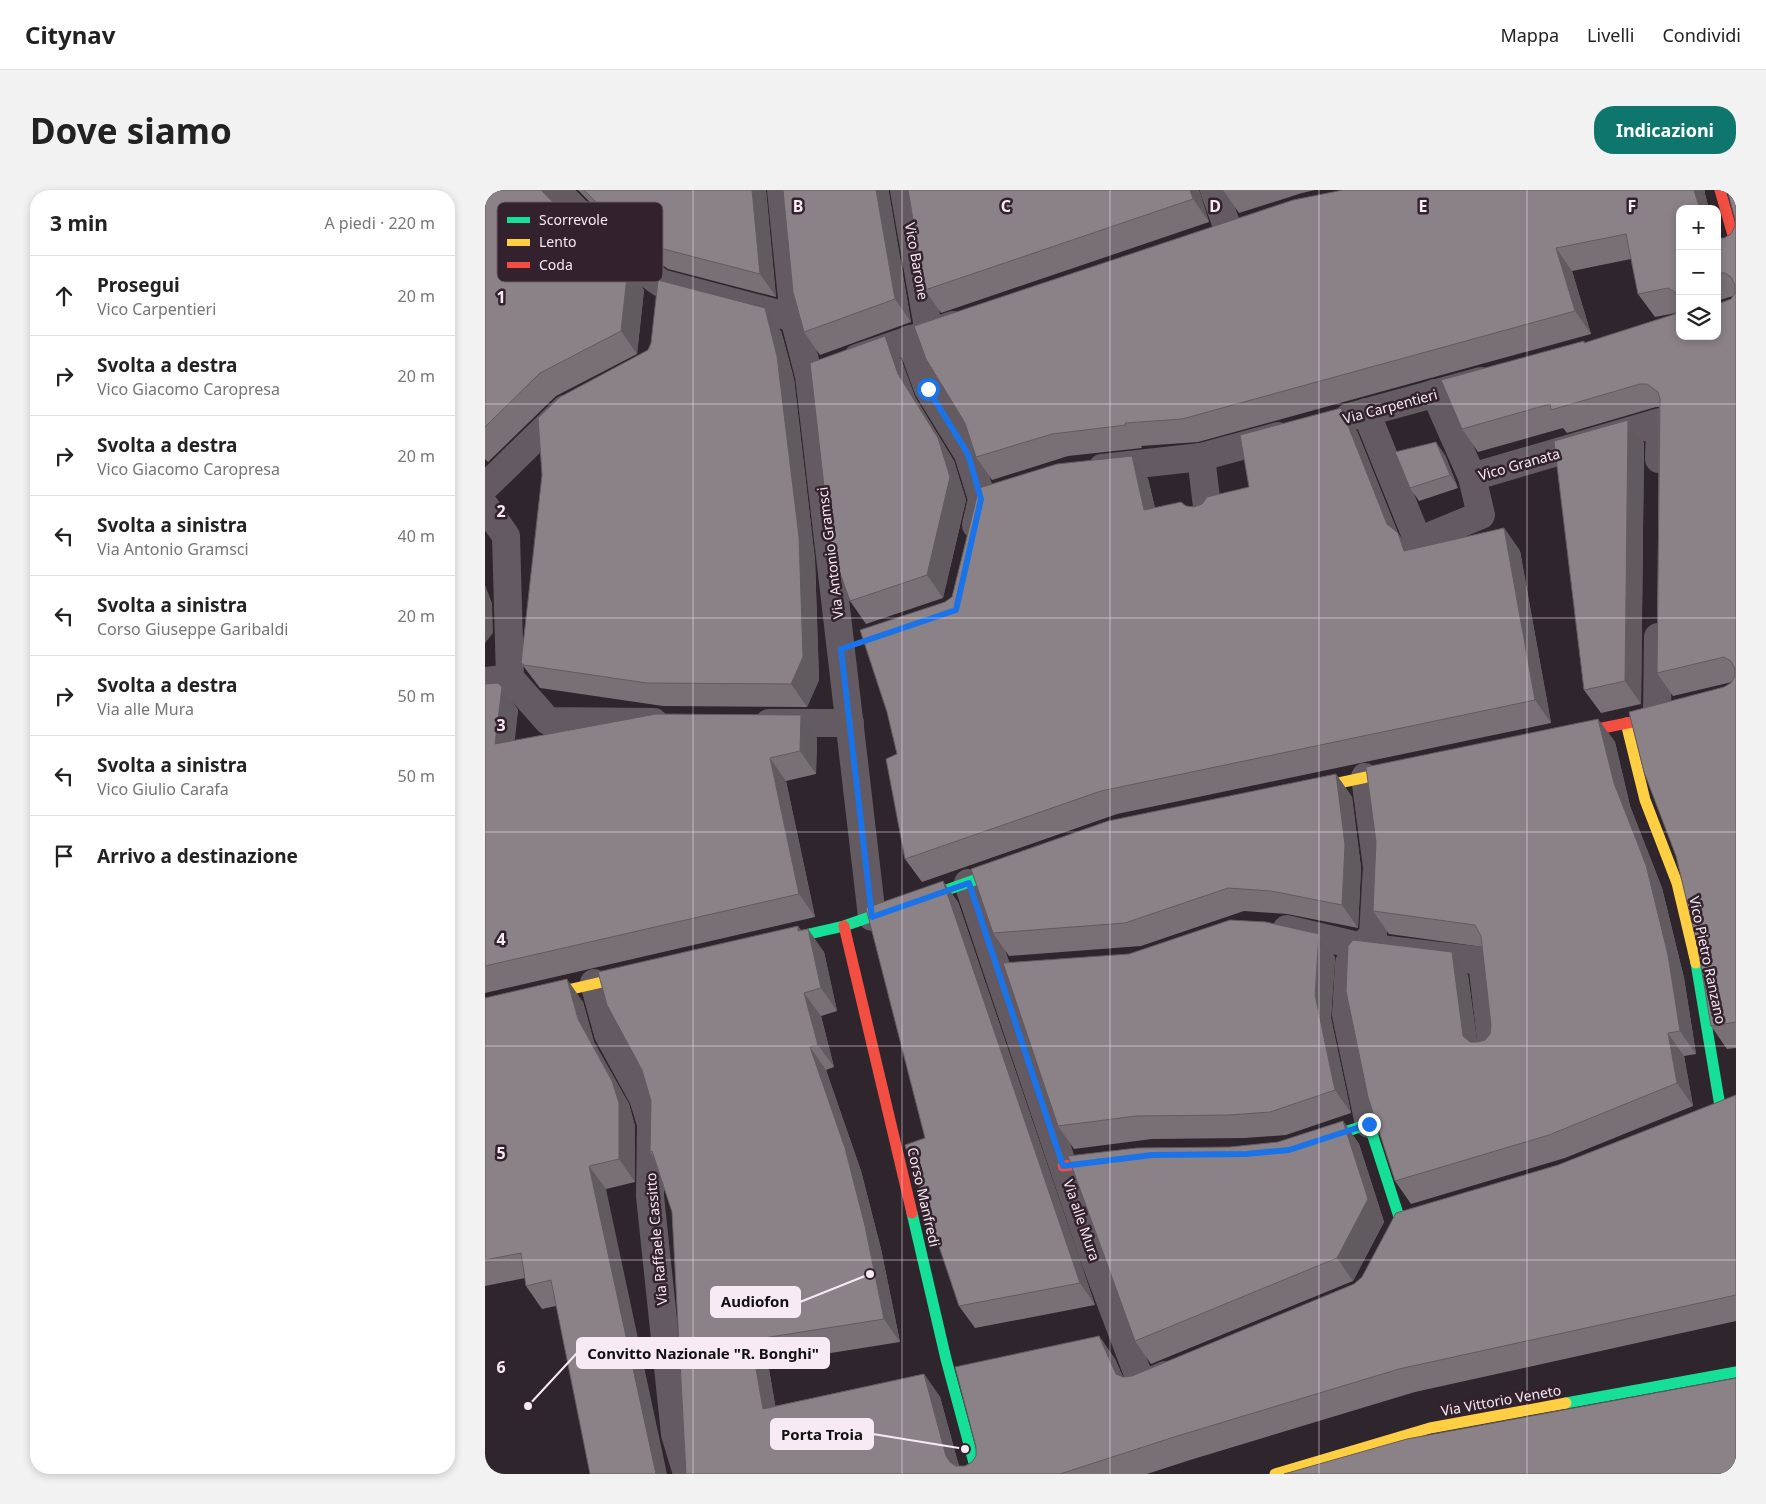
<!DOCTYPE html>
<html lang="it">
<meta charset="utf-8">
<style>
:root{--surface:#fff;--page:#f2f2f2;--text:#222;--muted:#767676;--line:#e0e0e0;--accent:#0f766e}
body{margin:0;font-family:"Noto Sans",sans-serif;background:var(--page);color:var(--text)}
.controls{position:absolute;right:15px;top:15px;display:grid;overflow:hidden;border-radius:10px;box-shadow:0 2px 8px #0003}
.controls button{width:45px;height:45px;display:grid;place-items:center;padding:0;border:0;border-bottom:1px solid var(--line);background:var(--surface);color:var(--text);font:25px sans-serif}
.stop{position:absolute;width:15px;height:15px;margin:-11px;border:4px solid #1a73e8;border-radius:50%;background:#fff}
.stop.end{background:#1a73e8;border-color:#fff;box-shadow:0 1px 5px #0008}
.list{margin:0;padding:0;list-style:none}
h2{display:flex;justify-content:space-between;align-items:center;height:65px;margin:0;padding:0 20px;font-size:21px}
h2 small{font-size:16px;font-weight:400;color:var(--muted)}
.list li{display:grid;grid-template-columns:32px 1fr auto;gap:15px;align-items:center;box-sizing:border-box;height:80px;padding:0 20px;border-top:1px solid var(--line)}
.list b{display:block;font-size:19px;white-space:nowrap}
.list p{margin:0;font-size:16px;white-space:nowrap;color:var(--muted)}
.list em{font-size:16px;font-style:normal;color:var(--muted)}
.icon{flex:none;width:28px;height:28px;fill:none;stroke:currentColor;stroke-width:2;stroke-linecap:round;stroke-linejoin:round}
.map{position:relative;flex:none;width:1251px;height:1284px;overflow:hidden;border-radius:20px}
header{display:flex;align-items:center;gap:30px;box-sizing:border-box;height:70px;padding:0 25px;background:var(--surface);border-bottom:1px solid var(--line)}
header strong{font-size:24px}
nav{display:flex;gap:28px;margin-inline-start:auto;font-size:18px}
.intro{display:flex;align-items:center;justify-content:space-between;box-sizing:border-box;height:120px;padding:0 30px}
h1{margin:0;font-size:35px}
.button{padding:12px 22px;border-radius:20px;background:var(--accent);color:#fff;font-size:18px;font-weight:700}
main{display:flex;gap:30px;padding:0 30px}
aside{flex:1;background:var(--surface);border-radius:20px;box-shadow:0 2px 8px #0003}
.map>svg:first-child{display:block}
</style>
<header>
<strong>Citynav</strong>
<nav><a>Mappa</a><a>Livelli</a><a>Condividi</a></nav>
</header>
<div class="intro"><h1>Dove siamo</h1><a class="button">Indicazioni</a></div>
<main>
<aside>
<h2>3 min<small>A piedi · 220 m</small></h2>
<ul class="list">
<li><svg class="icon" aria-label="ahead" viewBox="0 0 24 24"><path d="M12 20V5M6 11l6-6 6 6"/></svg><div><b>Prosegui</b><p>Vico Carpentieri</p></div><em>20 m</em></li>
<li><svg class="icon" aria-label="right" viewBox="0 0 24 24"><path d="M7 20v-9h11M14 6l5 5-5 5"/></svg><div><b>Svolta a destra</b><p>Vico Giacomo Caropresa</p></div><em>20 m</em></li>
<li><svg class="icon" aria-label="right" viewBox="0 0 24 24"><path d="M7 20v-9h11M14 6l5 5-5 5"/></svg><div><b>Svolta a destra</b><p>Vico Giacomo Caropresa</p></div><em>20 m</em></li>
<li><svg class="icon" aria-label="left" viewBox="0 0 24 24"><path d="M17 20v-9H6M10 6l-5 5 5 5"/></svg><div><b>Svolta a sinistra</b><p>Via Antonio Gramsci</p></div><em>40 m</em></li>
<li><svg class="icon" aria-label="left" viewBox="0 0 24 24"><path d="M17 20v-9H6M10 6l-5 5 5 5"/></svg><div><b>Svolta a sinistra</b><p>Corso Giuseppe Garibaldi</p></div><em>20 m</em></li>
<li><svg class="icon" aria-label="right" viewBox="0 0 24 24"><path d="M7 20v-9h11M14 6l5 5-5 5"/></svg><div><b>Svolta a destra</b><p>Via alle Mura</p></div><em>50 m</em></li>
<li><svg class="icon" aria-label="left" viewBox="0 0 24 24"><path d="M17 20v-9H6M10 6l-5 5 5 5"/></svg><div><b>Svolta a sinistra</b><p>Vico Giulio Carafa</p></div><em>50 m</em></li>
<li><svg class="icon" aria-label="arrive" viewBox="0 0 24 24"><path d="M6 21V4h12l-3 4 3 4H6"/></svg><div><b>Arrivo a destinazione</b></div></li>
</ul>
</aside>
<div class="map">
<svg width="1251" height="1284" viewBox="0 0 1251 1284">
<rect width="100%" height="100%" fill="#2f252c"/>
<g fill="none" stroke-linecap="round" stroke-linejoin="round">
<!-- street -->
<g stroke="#635b61" stroke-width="28">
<path d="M71 0 131 61 176 93 309 128"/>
<path d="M296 0 309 128 324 186 387 727"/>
<path d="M419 0 444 143"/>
<path d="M729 0 744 42"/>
<path d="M425 149 443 199 483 264 497 309 491 335"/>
<path d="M372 168 468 135"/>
<path d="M950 203 987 287"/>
<path d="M881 222 933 351 996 325 987 287 1175 232 1174 269"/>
<path d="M864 227 996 191"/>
<path d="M716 267 723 325"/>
<path d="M617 278 716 267 793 246"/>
<path d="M0 297 80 219"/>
<path d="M0 316 21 346 25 488"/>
<path d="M25 488 63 531 169 532"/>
<path d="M0 491 25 488"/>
<path d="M1172 525 1173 447"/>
<path d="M284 533H365"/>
<path d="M880 587 892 677 888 744 864 773 861 825 884 934"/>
<path d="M483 693 608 1065 657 1195 680 1185"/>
<path d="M802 739 878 757 997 771 1007 860"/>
<path d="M109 793 123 844 158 908 166 934 165 1006 190 1244 202 1284"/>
</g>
<!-- fast -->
<g stroke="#16e098" stroke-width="11">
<path d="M289 752 359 736 524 678"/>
<path d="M1211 773 1236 922 1212 932"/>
<path d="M829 952 884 934 916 1033 942 1025"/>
<path d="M427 1023 461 1169 492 1284"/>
<path d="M1081 1213 1251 1182"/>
</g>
<!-- slow -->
<g stroke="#ffcf43" stroke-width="11">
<path d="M1141 533 1160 610 1192 693 1211 773"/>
<path d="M821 600 919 579"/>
<path d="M0 819 152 784"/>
<path d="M790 1284 945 1238 1081 1213"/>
</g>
<!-- jam -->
<g stroke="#f24e42" stroke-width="11">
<path d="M1235 0 1251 56"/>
<path d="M1083 545 1157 530 1251 505"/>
<path d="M359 736 427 1023"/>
<path d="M578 976 622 971"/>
</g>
</g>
<!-- wall -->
<g fill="#787075">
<path d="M0 0 104 49 143 77 159 100 152 164 71 206 3 272 0 269Z"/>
<path d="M93 0H281L291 107 183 79 141 49Z"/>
<path d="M298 0H404V3L426 132 335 165 319 142Z"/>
<path d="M714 0 724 32 456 123 440 100Z"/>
<path d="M738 0H830L817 3 754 23Z"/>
<path d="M1251 0V858L1242 859 1226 836 1239 497 1247 492 1188 506 1172 483 1174 217H1171L1082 243 1078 238 993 262 977 239 1099 151 1100 153 1190 124 1191 123 1170 127 1153 104 1146 69 1087 81 1106 144 713 252 656 256 657 258 583 266 507 290 491 267 1220 4 1224 19H1195V146L1246 109 1248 106 1232 111V47L1233 48H1239L1246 44 1250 36Z"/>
<path d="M296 141 309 189 330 370 334 490 322 517 178 516 55 498 36 473Z"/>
<path d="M416 169 430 207 469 271 481 310 458 408 381 434 365 411Z"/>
<path d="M1143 230 1159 253 1156 514 1116 523 1099 500Z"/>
<path d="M872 241 913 343 924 360 1019 338 1035 361 1066 533 632 624 437 692 420 669 412 564 460 412 647 266 663 289 670 318 701 316 709 317 764 297Z"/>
<path d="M960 265 973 298 934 311 925 298Z"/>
<path d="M0 494 17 497 33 520 29 551 332 548 331 584 301 591 330 727 0 803Z"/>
<path d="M1113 529 1130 552 1145 616 1177 698 1199 788 1211 864 1199 866 1208 916 1080 968 926 1014 910 991 983 785 992 852 1000 850 1005 844 1006 835 998 757 904 744 888 721Z"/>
<path d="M851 584 867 607 876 678 873 738 802 724 759 721 656 756 524 766 508 743Z"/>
<path d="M473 712 610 1115 490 1138 474 1116 440 948Z"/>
<path d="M313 736 316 740 339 762 352 821 336 826 349 877 341 880 376 981 396 1059 415 1152 283 1173 290 1216 439 1184 455 1207 474 1276H480L487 1272 614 1146 630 1169 638 1187 647 1186 869 1094 1073 975 1251 905V1131L930 1202 705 1270 662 1284H201L187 1022 169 968 165 962Z"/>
<path d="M834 744 850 767 846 828 866 923 801 945 760 948 667 949 589 959 573 936 644 764Z"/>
<path d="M0 808 98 812 109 852 144 914 150 936V992L121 999 71 1116 57 1119 41 1096 40 1088 0 1096Z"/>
<path d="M858 931 874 954 899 1032 868 1091 666 1174 650 1151 745 957 793 952Z"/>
</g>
<!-- shaded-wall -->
<g fill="#615b5f">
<path d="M267 0H281L291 107 275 84Z"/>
<path d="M391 0H404V3L426 132 410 109Z"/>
<path d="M705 0H714L724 32 708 9Z"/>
<path d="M1209 0H1220V4L1224 19H1215Z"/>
<path d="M1071 58 1087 81 1106 144 1090 121Z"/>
<path d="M143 77 159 100 152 164 136 141Z"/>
<path d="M280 118 296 141 309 189 330 370 334 490 322 517 306 494Z"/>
<path d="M400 146 416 169 430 207 469 271 481 310 458 408 442 385 413 184Z"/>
<path d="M856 218 872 241 913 343 929 366 919 361 902 334Z"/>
<path d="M1143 230 1159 253 1156 514 1140 491Z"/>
<path d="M951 252 960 265 973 298 965 285Z"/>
<path d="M647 266 663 289 676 343 659 320Z"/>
<path d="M1019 338 1035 361 1066 533 1050 510Z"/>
<path d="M0 395 7 413 8 443 0 453Z"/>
<path d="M17 497 33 520 27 577 10 554Z"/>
<path d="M316 525 332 548 331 584 315 561Z"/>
<path d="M1113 529 1130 552 1145 616 1177 698 1199 788 1211 864 1195 841 1129 593Z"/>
<path d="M285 568 301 591 330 727 314 704Z"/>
<path d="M851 584 867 607 876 678 873 738 857 715Z"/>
<path d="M458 691 473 712 610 1115 595 1093Z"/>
<path d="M313 736 326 755 323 739 339 762 352 821 336 798 313 741Z"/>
<path d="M834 744 850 767 846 828 866 923 850 900 830 805Z"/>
<path d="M967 762 983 785 994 869 978 846Z"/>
<path d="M82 789 98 812 109 852 144 914 150 936V992L134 969Z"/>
<path d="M319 803 336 826 349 877 333 855Z"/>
<path d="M1183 843 1199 866 1208 916 1192 893Z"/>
<path d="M325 857 341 880 376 981 396 1059 415 1152 399 1129Z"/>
<path d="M858 931 874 954 899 1032 868 1091 852 1068Z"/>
<path d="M104 976 121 999 182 1284H171Z"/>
<path d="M614 1146 630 1169 647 1207 631 1184Z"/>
<path d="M266 1150 283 1173 295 1242 278 1219Z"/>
<path d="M439 1184 455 1207 476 1284 465 1272 461 1266Z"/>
</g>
<!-- building -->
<g fill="#8b8288" stroke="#615b5f">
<path d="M0 0H56L104 49 143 77 136 141 55 183 0 237Z"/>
<path d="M99 0H267L275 84 167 56 125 26Z"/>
<path d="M298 0H391L410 109 319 142 308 102Z"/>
<path d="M423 0H705L708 9 440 100Z"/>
<path d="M858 0H1209L1215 19H1195V146H1232V114L1246 109 1250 103V95L1246 87 1240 83H1232V48H1239L1246 44 1250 36V29L1242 0H1251V832L1226 836 1213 758 1191 666 1159 582 1144 522 1239 497 1246 493 1250 486V479L1246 471 1239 467 1172 483 1175 209 1173 202 1162 194H1155L1066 220 1065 214 977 239 956 190 1099 151V153L1190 124 1194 117V109L1190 102 1183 98 1153 104 1141 44 1071 58 1090 121 697 229 640 233 641 235 567 244 491 267 480 233 441 169 429 136 808 10Z"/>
<path d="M173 90 280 118 292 166 314 347 318 467 306 494 162 493 39 475 36 473 57 285 53 228 75 207 163 160 166 153Z"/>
<path d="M400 146 413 184 453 248 465 287 442 385 365 411 346 358 325 173Z"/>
<path d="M856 218 902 334 913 343 919 361 1019 338 1050 510 616 601 420 669 401 569 412 564 402 522 375 440 460 412 467 407 494 298 572 274 647 266 659 320 696 312 701 316 709 317 717 314 722 307 764 297 755 245Z"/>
<path d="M1143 230 1140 491 1099 500 1069 251Z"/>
<path d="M951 252 965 285 925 298 910 262Z"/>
<path d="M13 493 17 497 10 554 171 524 316 525 315 561 285 568 314 704 0 776V494Z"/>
<path d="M1113 529 1129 593 1161 675 1183 765 1195 841 1183 843 1192 893 1064 945 910 991 883 907 861 801 863 756 868 750 967 762 978 846 985 852H993L1000 850 1005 844 1006 835 996 746 990 735 888 721 891 652 881 577Z"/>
<path d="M851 584 860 655 857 715 786 701 743 698 640 733 508 743 486 679 623 631Z"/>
<path d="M458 691 595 1093 474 1116 420 955 440 948 381 718Z"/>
<path d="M745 730 781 732 834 744 830 805 850 900 785 922 744 925 651 926 573 936 518 773 644 764Z"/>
<path d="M313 736V741L323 739 336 798 319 803 333 855 325 857 360 958 380 1036 399 1129 266 1150 278 1219 439 1184 461 1266 465 1272 471 1276H480L487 1272 491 1266V1257L470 1177 614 1146 631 1184 638 1187 647 1186 869 1094 877 1087 911 1023 1073 975 1251 905V1105L914 1179 689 1247 575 1284H201L187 1022 167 961 165 962 166 911 157 880 122 815 113 782Z"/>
<path d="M82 789 93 829 127 891 134 913V969L104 976 171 1284H105L66 1090 41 1096 36 1063 0 1070V808Z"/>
<path d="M858 931 883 1009 852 1068 650 1151 583 966 652 958 745 957 793 952Z"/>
<path d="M1251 1188V1284H799L922 1249Z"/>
</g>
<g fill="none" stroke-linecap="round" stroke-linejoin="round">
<!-- route -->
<path stroke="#1a73e8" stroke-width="6" d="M443 199 483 264 496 309 471 420 356 459 387 727 484 693 578 976 667 965 761 964 804 960 884 934"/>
</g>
<!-- grid -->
<path fill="none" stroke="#f7eaf3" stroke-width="1" stroke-opacity="0.55" d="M208 0V1284M417 0V1284M625 0V1284M834 0V1284M1042 0V1284M0 214H1251M0 428H1251M0 642H1251M0 856H1251M0 1070H1251"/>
<g text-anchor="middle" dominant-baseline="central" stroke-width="5" stroke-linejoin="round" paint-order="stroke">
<!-- street labels -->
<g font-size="14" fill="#f7eaf3" stroke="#33212d">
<text transform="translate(432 71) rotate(80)">Vico Barone</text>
<text transform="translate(905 216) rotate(-15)">Via Carpentieri</text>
<text transform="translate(1034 274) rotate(-16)">Vico Granata</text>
<text transform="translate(345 363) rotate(-97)">Via Antonio Gramsci</text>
<text transform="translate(1223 770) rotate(78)">Vico Pietro Ranzano</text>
<text transform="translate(439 1007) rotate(77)">Corso Manfredi</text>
<text transform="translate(597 1030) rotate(71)">Via alle Mura</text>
<text transform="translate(171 1049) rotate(-95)">Via Raffaele Cassitto</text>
<text transform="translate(1016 1210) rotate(-10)">Via Vittorio Veneto</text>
</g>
</g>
<!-- legend -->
<rect x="12" y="12" width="166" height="80" rx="8" fill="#33212d" stroke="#6e5d68" stroke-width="1"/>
<rect x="22" y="27" width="23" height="6" fill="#16e098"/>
<rect x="22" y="49" width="23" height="7" fill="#ffcf43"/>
<rect x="22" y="72" width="23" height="6" fill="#f24e42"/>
<g font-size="14" fill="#f7eaf3">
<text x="54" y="35">Scorrevole</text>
<text x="54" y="57">Lento</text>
<text x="54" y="80">Coda</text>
</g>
<g font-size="16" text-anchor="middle" font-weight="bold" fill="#f7eaf3" stroke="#33212d" stroke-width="5" stroke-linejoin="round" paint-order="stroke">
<text x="313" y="22">B</text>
<text x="521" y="22">C</text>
<text x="730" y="22">D</text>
<text x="938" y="22">E</text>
<text x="1147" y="22">F</text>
<text x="16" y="113">1</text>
<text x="16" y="327">2</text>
<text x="16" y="541">3</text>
<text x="16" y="755">4</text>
<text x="16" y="969">5</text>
<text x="16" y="1183">6</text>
</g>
<!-- callouts -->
<path fill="none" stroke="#f7eaf3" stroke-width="2" d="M385 1084L315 1112M43 1216L92 1163M480 1259L388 1244"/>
<g fill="#f7eaf3" stroke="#33212d" stroke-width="2">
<circle cx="385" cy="1084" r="5"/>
<circle cx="43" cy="1216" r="5"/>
<circle cx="480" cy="1259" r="5"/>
</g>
<g fill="#f7eaf3" stroke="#f7eaf3" stroke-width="2">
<rect x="226" y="1097" width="89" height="30" rx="5"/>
<rect x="92" y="1148" width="252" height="30" rx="5"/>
<rect x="286" y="1229" width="102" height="30" rx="5"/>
</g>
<g font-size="15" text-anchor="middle" font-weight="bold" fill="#111">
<text x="270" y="1117">Audiofon</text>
<text x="218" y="1169">Convitto Nazionale "R. Bonghi"</text>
<text x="337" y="1250">Porta Troia</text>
</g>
</svg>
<div class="controls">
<button>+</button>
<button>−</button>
<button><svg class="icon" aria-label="layers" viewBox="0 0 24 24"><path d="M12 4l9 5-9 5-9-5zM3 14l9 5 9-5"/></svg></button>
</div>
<div class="stop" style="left:443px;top:199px"></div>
<div class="stop end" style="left:884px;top:934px"></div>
</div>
</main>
